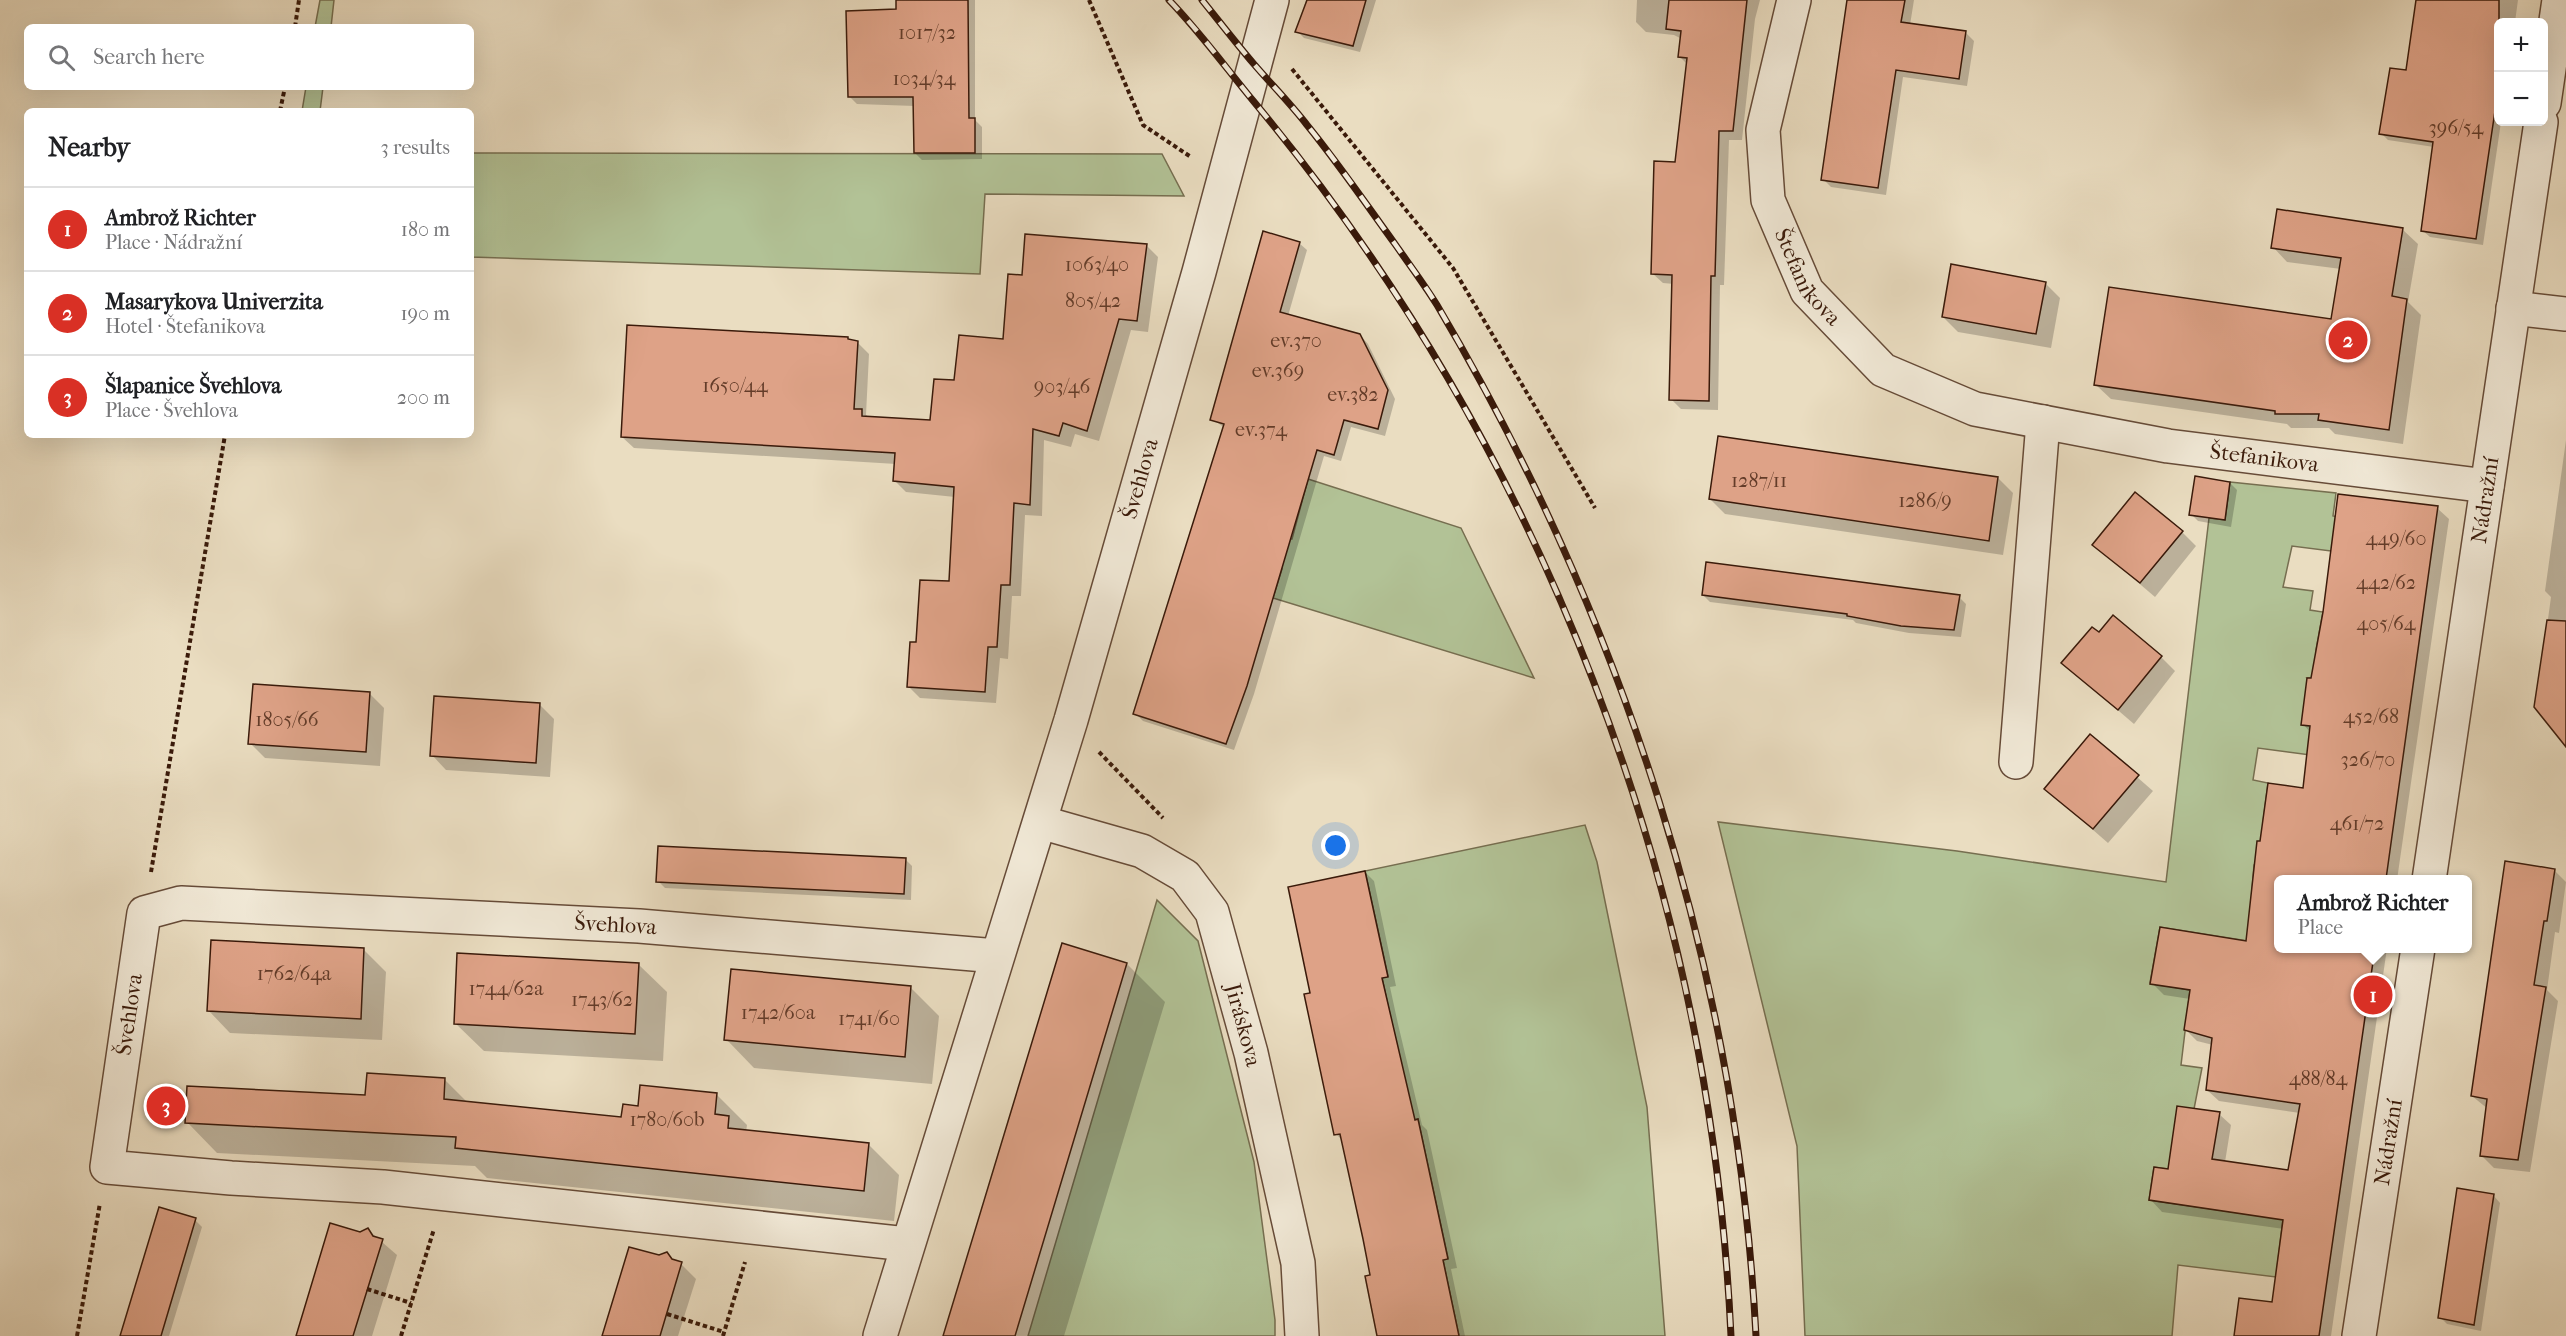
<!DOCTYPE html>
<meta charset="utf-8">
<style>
:root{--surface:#fff;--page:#f6f6f6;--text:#202124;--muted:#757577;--line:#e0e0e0;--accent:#d93025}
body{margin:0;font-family:"IM FELL French Canon",serif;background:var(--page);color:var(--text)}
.controls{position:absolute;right:18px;top:18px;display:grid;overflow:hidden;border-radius:9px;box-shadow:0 6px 24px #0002}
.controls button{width:54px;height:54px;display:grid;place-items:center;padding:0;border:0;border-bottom:2px solid var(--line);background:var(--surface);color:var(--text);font:30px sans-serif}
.you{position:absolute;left:1336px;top:846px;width:21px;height:21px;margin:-15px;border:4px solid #fff;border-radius:50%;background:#1a73e8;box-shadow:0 0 0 9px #1a73e833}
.badge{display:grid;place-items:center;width:39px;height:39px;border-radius:50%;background:var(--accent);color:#fff;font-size:20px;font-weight:700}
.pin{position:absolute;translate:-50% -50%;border:3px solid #fff;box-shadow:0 2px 6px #0006}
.popup{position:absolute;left:2274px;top:875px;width:198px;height:78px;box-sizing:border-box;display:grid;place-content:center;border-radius:9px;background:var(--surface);filter:drop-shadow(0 2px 4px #0005);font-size:20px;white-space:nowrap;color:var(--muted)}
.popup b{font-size:22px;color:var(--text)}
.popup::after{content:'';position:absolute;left:50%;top:100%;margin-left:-12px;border:12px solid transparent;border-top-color:var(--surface)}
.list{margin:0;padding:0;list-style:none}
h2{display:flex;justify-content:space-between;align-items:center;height:78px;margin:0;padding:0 24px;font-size:26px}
h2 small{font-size:20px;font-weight:400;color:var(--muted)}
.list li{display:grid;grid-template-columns:39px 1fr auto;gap:18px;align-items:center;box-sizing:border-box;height:84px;padding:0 24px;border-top:2px solid var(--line)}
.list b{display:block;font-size:22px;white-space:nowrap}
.list p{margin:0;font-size:20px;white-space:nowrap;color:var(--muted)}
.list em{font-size:20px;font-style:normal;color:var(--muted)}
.icon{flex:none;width:33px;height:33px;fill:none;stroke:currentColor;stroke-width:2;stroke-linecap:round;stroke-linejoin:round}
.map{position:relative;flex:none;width:2566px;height:1336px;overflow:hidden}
.search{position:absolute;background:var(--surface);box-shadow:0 6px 24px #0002;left:24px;top:24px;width:450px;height:66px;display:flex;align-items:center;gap:15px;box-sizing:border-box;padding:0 21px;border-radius:9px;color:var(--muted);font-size:22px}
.panel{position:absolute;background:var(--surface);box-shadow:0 6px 24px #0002;left:24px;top:108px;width:450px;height:330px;border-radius:9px}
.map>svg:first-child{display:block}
</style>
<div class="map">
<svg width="2566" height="1336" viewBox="0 0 2566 1336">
<rect width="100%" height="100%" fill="#eaddc1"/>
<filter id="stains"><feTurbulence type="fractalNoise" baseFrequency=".00333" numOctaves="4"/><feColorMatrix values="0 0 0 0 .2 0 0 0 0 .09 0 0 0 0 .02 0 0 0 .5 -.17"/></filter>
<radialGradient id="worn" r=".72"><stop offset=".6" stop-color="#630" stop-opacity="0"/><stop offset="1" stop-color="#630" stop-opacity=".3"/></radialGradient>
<!-- green -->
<g fill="#b2c296" stroke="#766e50" stroke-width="1.5">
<path d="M320 0H334L331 27H315Z"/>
<path d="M306 87H323L320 111H302Z"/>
<path d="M471 153 1162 154 1184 196 985 194 980 274 471 257Z"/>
<path d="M1308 479 1461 528 1534 678 1273 598 1282 569 1280 568 1289 539H1292Z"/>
<path d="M2230 482 2336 493 2333 516 2364 522 2331 551 2292 546 2283 587 2313 591 2310 610 2323 612 2316 650 2326 679 2307 678 2351 732 2348 760 2258 748 2253 780 2268 783 2263 822 2283 825 2254 865 2248 941 2160 927 2150 983 2190 990 2181 1065 2202 1068 2194 1109 2168 1169 2154 1167 2149 1200 2283 1219 2276 1277 2178 1265 2172 1336H1805L1797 1146 1718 822 1957 851 2166 882 2209 518 2225 520Z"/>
<path d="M1585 825 1597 862 1647 1107 1665 1336H1459L1443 1260 1448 1258 1418 1119 1413 1120 1382 978 1388 976 1365 871Z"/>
<path d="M1157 900 1198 941 1254 1162 1275 1320V1336H1028Z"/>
</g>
<!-- shadow -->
<g fill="#0003">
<path d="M897 0H975V120L982 127V159L922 160 915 153V106L857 104 850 97 897 11Z"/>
<path d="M1306 0H1376L1360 52 1304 38 1297 31Z"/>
<path d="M1637 0H1760L1755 19 1742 140H1729L1724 285H1720L1718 410 1681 409 1671 399 1674 284 1663 283 1653 274 1676 163 1688 65 1680 57 1682 39 1674 35 1646 32 1636 22Z"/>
<path d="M1849 0H1914L1910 25 1966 33 1974 41 1967 86 1903 77 1886 195 1831 187 1823 179Z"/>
<path d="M2417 0H2518L2515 22H2498V122H2501L2483 245 2430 237 2422 230 2434 147 2388 140 2381 133 2407 72Z"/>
<path d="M2278 211 2403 230 2418 244 2408 302 2421 315 2403 444 2335 434 2329 428H2291L2287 424 2111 399 2096 385 2332 321 2341 269 2287 262 2273 247Z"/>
<path d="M1299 243 1307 250 1288 316 1360 335 1368 344 1395 399 1385 436 1351 427 1341 461 1324 456 1254 694 1234 750 1143 721 1135 713 1225 428 1212 419Z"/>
<path d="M1146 245 1158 257 1148 332 1131 330 1099 441 1075 434 1071 447 1044 440 1042 516 1025 515 1021 596H1012L1008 659 1000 658 996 703 920 698 908 686 917 644 950 583 955 497 906 492 895 481 896 464 634 448 622 437 850 341 857 342 869 354 866 415 869 418 931 422 956 382 1005 341 1023 276Z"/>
<path d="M2045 283 2060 298 2051 348 1958 332 1943 317Z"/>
<path d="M2566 440V742L2536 706 2551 597 2545 591Z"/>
<path d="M1998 478 2013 493 2003 555 1725 514 1710 499Z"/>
<path d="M2230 483 2237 490 2231 527 2198 521 2191 514Z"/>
<path d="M2437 508 2449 519 2397 880H2278V948H2387L2331 1336H2236L2273 1304 2284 1229 2162 1212 2151 1200 2219 1114 2231 1125 2225 1162 2289 1172 2300 1113 2219 1101 2207 1090 2213 1045 2197 1041 2185 1029 2190 999 2164 995 2152 983 2247 943 2304 790 2311 733 2303 724 2312 680Z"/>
<path d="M2182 532 2196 546 2155 597 2094 545Z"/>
<path d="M1703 595 1959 597 1966 604 1961 637 1909 633 1856 623 1853 620 1710 602Z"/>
<path d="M2099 634 2161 657 2175 671 2134 724 2063 663Z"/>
<path d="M369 693 384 708 380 766 265 758 250 743Z"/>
<path d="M539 704 554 719 550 777 446 770 432 755Z"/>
<path d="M2090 736 2153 791 2108 843 2046 789Z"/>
<path d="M905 859 912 866 911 900 665 888 658 881Z"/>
<path d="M2554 870 2566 882 2559 933 2555 932 2547 990 2558 1001 2530 1172 2494 1168 2481 1155 2488 1109 2472 1096Z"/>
<path d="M1365 872 1374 881 1396 986 1390 987 1398 1024 1422 1125 1427 1130 1457 1268 1451 1269 1465 1336H1379L1372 1276 1343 1141 1336 1134 1312 994Z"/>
<path d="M364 950 386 972 382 1040 230 1033 209 1011Z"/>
<path d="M638 964 667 992 663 1061 484 1051 455 1023Z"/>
<path d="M1127 964 1165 1002 1064 1336H945Z"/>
<path d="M910 987 939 1016 932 1084 754 1068 726 1039Z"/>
<path d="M444 1079 468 1103 622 1119 639 1108 717 1095 747 1125 746 1132 869 1145 899 1175 894 1221 487 1178 475 1166 217 1153 187 1122 367 1097Z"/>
<path d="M2493 1195 2500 1203 2481 1331 2447 1324 2440 1317Z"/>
<path d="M195 1220 202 1227 169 1336H122Z"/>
<path d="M368 1230 397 1255 372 1336H297L360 1233Z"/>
<path d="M674 1261 681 1264 696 1279 678 1336H603Z"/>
</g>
<!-- building -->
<g fill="#dea287" stroke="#3a1a0a" stroke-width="1.5">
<path d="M896 0H968L969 118H975V153H914L913 97H848L846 11 896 9Z"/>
<path d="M1307 0H1366L1353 46 1295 32Z"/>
<path d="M1669 0H1747L1733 131H1719L1715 276H1711L1709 401 1669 400 1672 275 1651 274 1654 161 1675 162 1687 58 1678 57 1681 31 1666 29Z"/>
<path d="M1847 0H1905L1901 22 1966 31 1959 79 1896 70 1878 188 1821 180Z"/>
<path d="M2416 0H2499V84L2476 239 2421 231 2433 142 2379 134 2390 68 2406 70Z"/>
<path d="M2277 209 2403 228 2392 296 2407 299 2389 430 2318 420 2319 414H2275V411L2094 385 2109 287 2331 319 2341 258 2271 248Z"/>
<path d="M1263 231 1300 242 1280 312 1360 334 1388 390 1378 429 1344 420 1334 455 1317 450 1247 686 1226 744 1133 714 1224 424 1210 420Z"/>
<path d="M1025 234 1147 244 1137 321 1119 319 1087 431 1063 423 1059 436 1033 429 1030 505 1014 503 1010 585H1001L997 647H988L985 692 907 687 910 642H916L920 580 949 581 954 487 893 481 895 453 621 437 627 325 848 337V339L858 341 854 409H862V416L930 420 934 379 954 380 959 335 1003 339 1008 274 1022 275Z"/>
<path d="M1951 264 2046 282 2036 334 1942 317Z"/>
<path d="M1718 436 1998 477 1989 541 1709 499Z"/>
<path d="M2195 476 2230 482 2225 520 2189 515Z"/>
<path d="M2135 492 2183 531 2140 583 2092 545Z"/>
<path d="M2338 494 2438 506 2386 879H2278V948H2375L2319 1336H2234L2239 1298 2272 1302 2283 1220 2149 1200 2154 1167 2168 1169 2177 1106 2220 1112 2212 1159 2288 1170 2300 1104 2206 1090 2212 1038 2184 1030 2190 990 2150 984 2160 927 2246 941 2257 841H2260L2268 783 2303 788 2310 726 2301 725 2307 678H2311L2323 612Z"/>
<path d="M1706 562 1960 595 1954 630 1901 626 1847 616V614L1702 595Z"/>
<path d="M2113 615 2162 656 2118 710 2061 663 2092 627 2099 632Z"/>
<path d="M2547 620 2566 621V747L2534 707Z"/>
<path d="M253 684 370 692 366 752 248 744Z"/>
<path d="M434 696 540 703 536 763 430 756Z"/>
<path d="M2090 734 2139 775 2093 829 2044 789Z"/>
<path d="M658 846 906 858 904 894 656 882Z"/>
<path d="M2505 861 2555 869 2547 921H2544L2534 985 2546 987 2518 1160 2480 1156 2487 1099 2471 1096Z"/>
<path d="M1365 871 1388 977 1382 978 1415 1120 1418 1119 1448 1259 1443 1260 1459 1336H1377L1365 1276 1370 1275 1363 1239 1340 1134 1334 1135 1304 994 1310 993 1288 887Z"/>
<path d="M211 940 364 948 361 1019 207 1011Z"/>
<path d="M1062 943 1127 963 1015 1336H943Z"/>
<path d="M457 953 639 963 635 1034 454 1024Z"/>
<path d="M731 969 911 986 905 1057 724 1040Z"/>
<path d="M367 1073 445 1078 444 1099 621 1117 623 1104 638 1106 640 1085 717 1093 715 1114 729 1116 728 1128 869 1143 864 1191 455 1148 456 1137 185 1123 187 1086 365 1095Z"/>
<path d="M2457 1188 2494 1194 2474 1325 2438 1318Z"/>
<path d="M159 1207 196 1218 161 1336H120Z"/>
<path d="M330 1223 360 1232 368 1228 373 1236 383 1239 353 1336H296Z"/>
<path d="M629 1247 659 1255 667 1252 672 1259 682 1262 660 1336H602Z"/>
</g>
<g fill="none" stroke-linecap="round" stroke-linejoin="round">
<defs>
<g id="minor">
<path id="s1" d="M1794 0 1763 130 1768 200 1807 291 1883 370 1975 409 2168 446 2487 486"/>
<path d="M2513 308 2566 314"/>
<path d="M2016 762 2043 422"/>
<path id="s2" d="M1040 822 1142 851 1185 876 1212 912 1251 1053 1298 1263 1302 1336"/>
<path id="s3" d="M907 1244 383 1187 231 1178 107 1167 144 913 181 903 639 926 997 956"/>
<path id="s4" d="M880 1336 1071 720 1199 272 1272 0"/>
</g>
<g id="tertiary">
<path d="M2544 103 2559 0"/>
<path id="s5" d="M2429 880 2541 122"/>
<path id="s6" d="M2359 1336 2418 948"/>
</g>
</defs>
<!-- minor casing -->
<use href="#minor" stroke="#664b38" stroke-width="36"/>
<!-- tertiary casing -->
<use href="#tertiary" stroke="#664b38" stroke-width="36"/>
<!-- path -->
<g stroke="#3a1a0a" stroke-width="4" stroke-dasharray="4.5 3" stroke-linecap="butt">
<path d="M1089 0 1143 125 1191 157"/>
<path d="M295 27 299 0"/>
<path d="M1292 69 1453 268 1595 508"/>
<path d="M280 111 285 87"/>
<path d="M1099 752 1163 818"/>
<path d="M151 872 225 435"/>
<path d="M367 1289 411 1303"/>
<path d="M667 1314 724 1332"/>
<path d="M77 1336 100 1203"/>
<path d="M401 1336 434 1229"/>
<path d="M723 1336 745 1262"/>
</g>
<!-- minor -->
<use href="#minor" stroke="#f1e9d7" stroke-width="33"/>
<!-- tertiary -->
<use href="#tertiary" stroke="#f1e9d7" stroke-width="33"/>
<defs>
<g id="rail">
<path d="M1169 0C1200 32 1226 68 1255 103 1543 450 1710 885 1731 1336"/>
<path d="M1202 0C1219 21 1236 43 1253 63 1271 84 1290 103 1307 125 1338 163 1366 204 1395 244 1409 264 1424 284 1437 305 1623 619 1737 971 1756 1336"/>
</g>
</defs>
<!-- rail casing -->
<use href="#rail" stroke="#3a1a0a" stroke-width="7"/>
<!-- rail -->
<use href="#rail" stroke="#f1e9d7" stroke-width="4.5" stroke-dasharray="14" stroke-linecap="butt"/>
</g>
<g text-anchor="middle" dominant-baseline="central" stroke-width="6" stroke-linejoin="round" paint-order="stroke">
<!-- number labels -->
<g font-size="20" fill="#633c29">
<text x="927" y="32">1017/32</text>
<text x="924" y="78">1034/34</text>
<text x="2456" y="127">396/54</text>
<text x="1097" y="264">1063/40</text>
<text x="1093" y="300">805/42</text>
<text x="1296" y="340">ev.370</text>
<text x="1278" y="370">ev.369</text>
<text x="735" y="385">1650/44</text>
<text x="1062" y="386">903/46</text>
<text x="1353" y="394">ev.382</text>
<text x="1261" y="429">ev.374</text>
<text x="1759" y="480">1287/11</text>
<text x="1925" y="500">1286/9</text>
<text x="2396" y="538">449/60</text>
<text x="2386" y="582">442/62</text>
<text x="2386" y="623">405/64</text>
<text x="2371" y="716">452/68</text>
<text x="287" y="719">1805/66</text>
<text x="2368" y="759">326/70</text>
<text x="2357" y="823">461/72</text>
<text x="294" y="973">1762/64a</text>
<text x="506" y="988">1744/62a</text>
<text x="602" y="999">1743/62</text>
<text x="778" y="1012">1742/60a</text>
<text x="869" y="1018">1741/60</text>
<text x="2318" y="1078">488/84</text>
<text x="667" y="1119">1780/60b</text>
</g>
<!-- street labels -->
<g font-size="22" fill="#3a1a0a" stroke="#f1e9d7">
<text stroke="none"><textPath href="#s1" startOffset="291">Štefanikova</textPath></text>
<text stroke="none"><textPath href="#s1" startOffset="806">Štefanikova</textPath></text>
<text stroke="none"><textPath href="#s4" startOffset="896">Švehlova</textPath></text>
<text stroke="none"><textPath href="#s5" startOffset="384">Nádražní</textPath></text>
<text stroke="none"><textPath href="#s3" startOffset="1534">Švehlova</textPath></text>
<text stroke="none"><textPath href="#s3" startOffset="958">Švehlova</textPath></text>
<text stroke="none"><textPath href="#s2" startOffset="318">Jiráskova</textPath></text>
<text stroke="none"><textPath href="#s6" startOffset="196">Nádražní</textPath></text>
</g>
</g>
<rect width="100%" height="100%" filter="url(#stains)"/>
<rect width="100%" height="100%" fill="url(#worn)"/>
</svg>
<div class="controls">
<button>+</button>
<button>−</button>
</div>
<div class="you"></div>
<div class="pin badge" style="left:2373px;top:995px">1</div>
<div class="popup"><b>Ambrož Richter</b>Place</div>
<div class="pin badge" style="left:2348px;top:340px">2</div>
<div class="pin badge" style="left:166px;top:1106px">3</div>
<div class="search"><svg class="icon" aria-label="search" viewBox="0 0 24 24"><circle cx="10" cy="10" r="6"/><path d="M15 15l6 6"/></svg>Search here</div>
<section class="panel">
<h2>Nearby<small>3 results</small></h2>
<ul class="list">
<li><span class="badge">1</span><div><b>Ambrož Richter</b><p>Place · Nádražní</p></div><em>180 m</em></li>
<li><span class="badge">2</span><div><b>Masarykova Univerzita</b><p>Hotel · Štefanikova</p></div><em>190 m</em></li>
<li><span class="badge">3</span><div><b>Šlapanice Švehlova</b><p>Place · Švehlova</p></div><em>200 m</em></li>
</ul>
</section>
</div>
